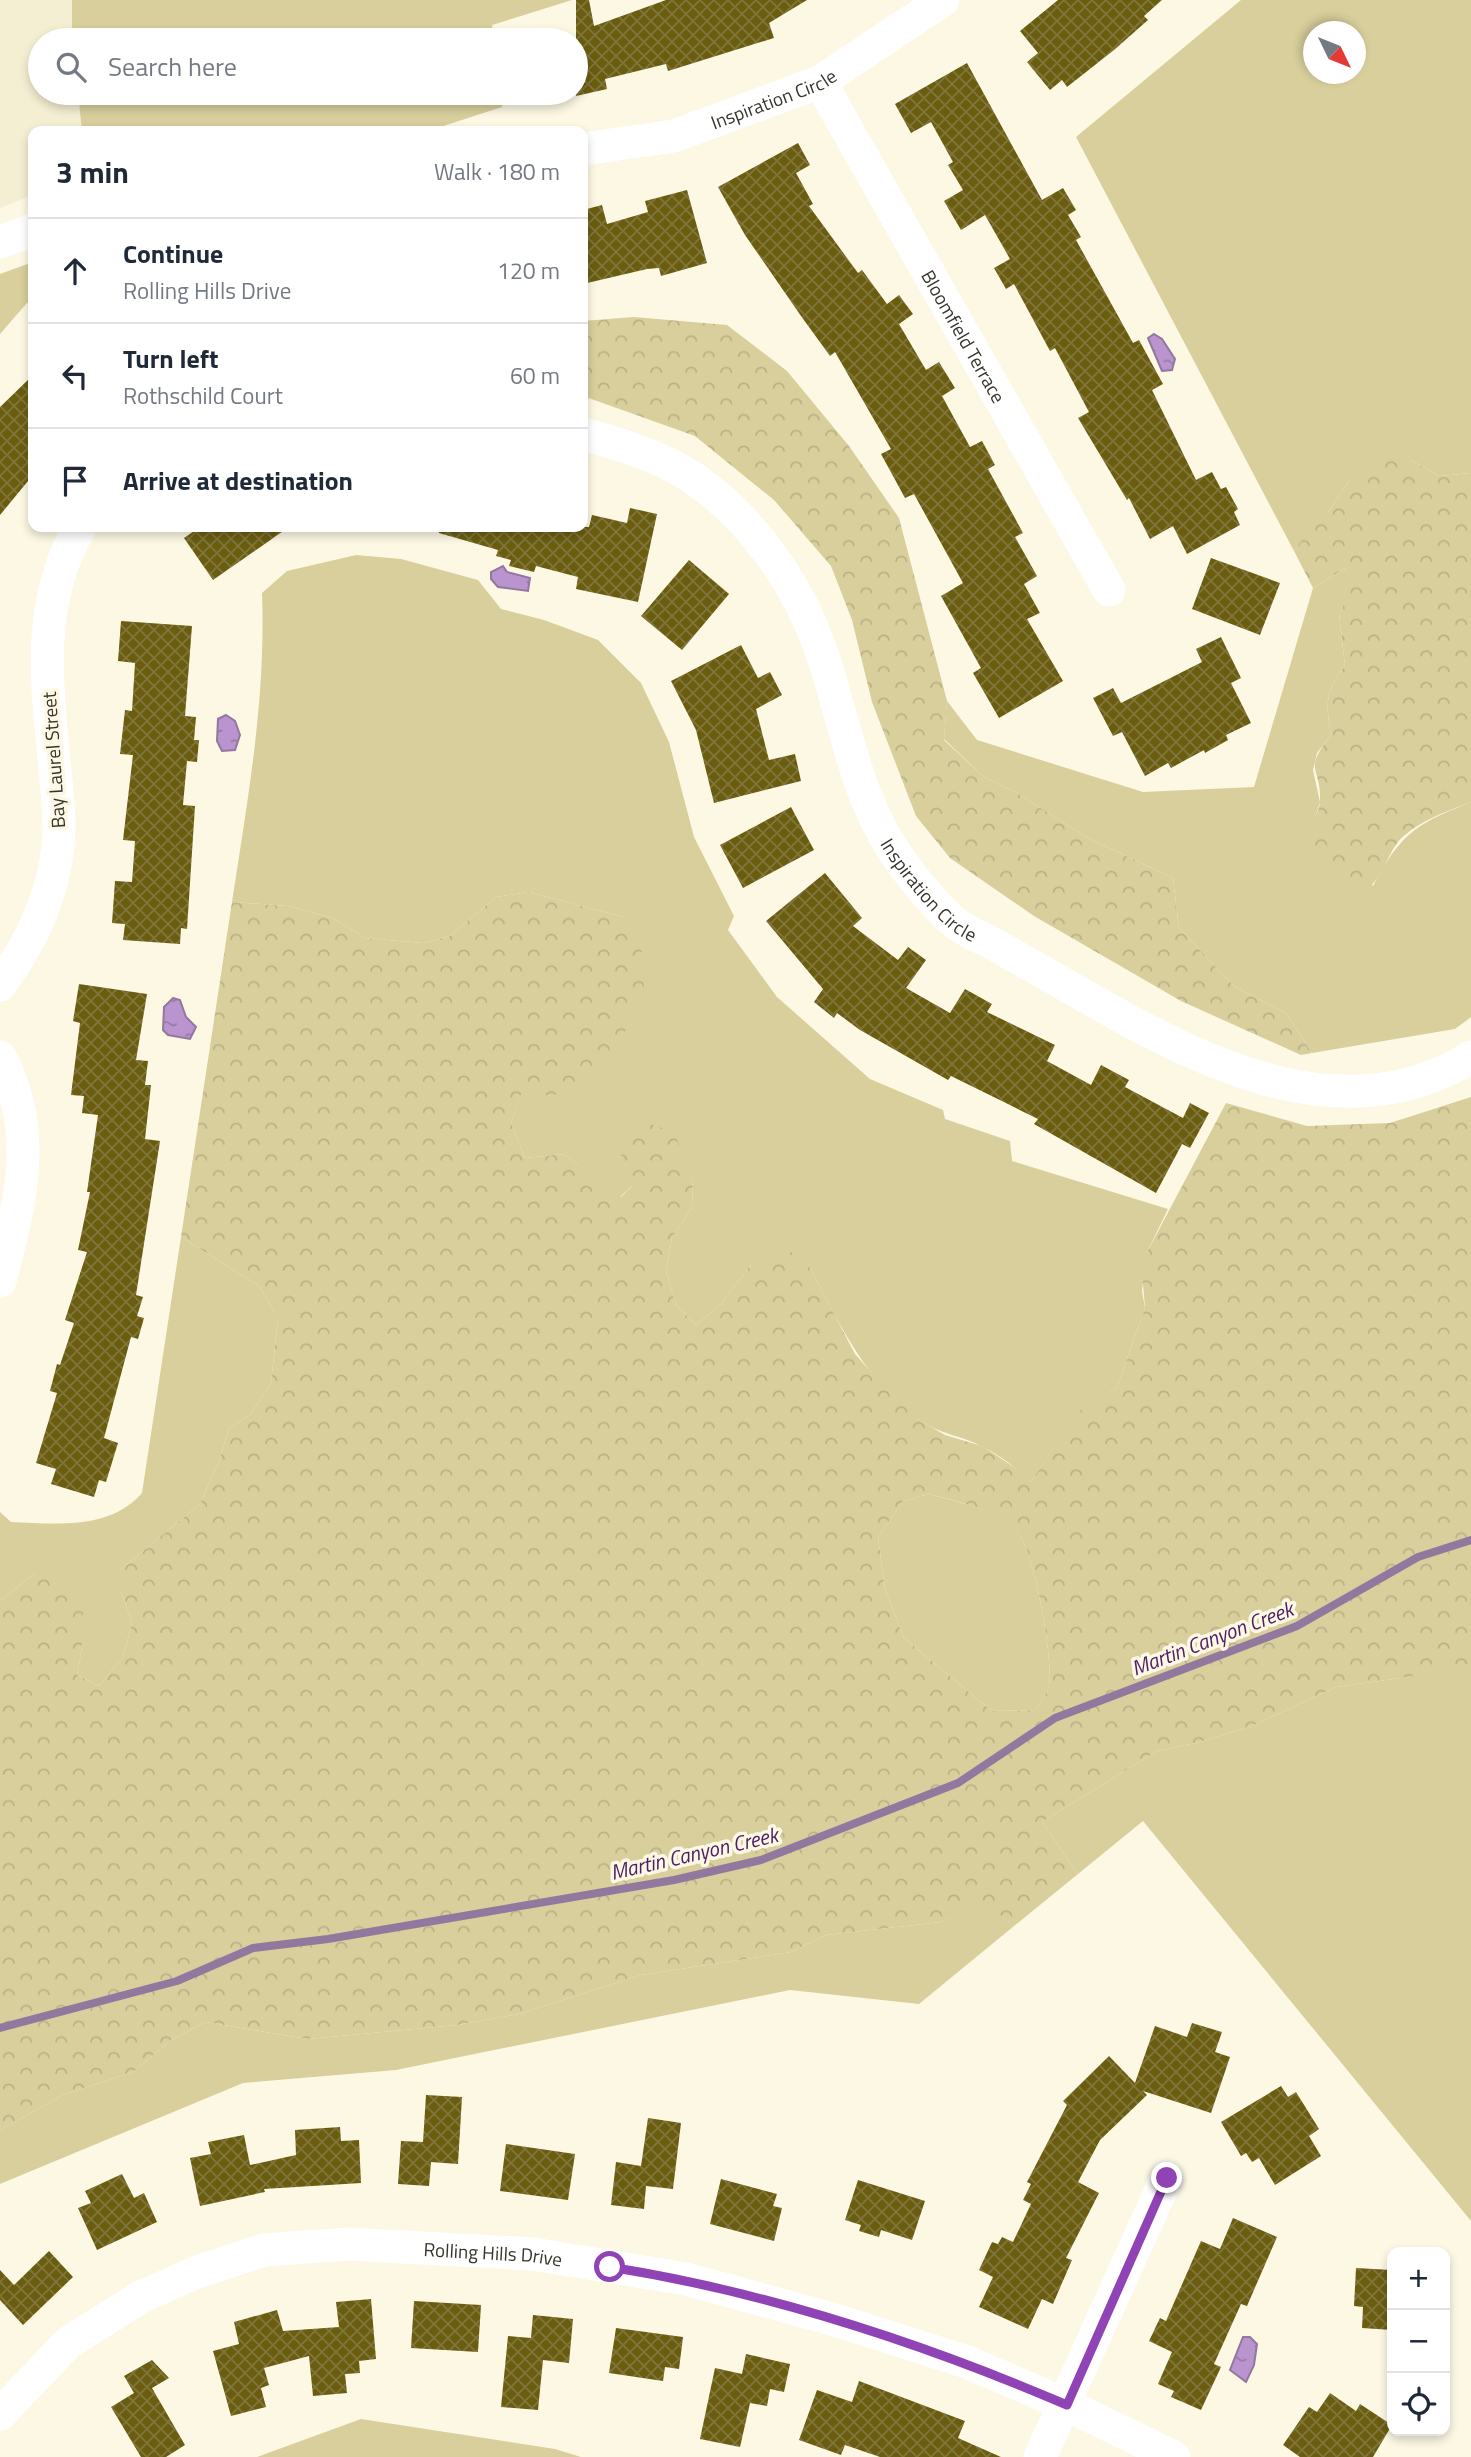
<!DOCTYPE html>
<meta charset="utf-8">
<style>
:root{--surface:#fff;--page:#f6f6f7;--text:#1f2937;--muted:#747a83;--line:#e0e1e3}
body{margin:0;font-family:"Titillium Web",sans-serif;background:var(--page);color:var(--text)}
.controls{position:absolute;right:21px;bottom:21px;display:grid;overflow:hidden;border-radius:14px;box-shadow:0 4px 10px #0003}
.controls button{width:63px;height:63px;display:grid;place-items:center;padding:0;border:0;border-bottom:2px solid var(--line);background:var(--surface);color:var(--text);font:35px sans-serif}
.compass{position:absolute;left:1303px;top:21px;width:63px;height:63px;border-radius:50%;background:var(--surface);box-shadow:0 4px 10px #0003;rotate:133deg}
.stop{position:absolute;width:21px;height:21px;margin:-16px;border:5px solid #9043b4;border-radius:50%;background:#fff}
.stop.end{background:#9043b4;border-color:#fff;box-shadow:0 2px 7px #0008}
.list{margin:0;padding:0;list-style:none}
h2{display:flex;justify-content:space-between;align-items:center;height:91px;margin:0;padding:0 28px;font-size:30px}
h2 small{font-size:23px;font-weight:400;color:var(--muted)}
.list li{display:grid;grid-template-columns:46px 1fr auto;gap:21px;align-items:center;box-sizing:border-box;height:105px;padding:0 28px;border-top:2px solid var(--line)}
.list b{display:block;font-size:26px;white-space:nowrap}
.list p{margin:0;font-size:23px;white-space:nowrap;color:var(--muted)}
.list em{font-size:23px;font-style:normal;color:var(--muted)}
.icon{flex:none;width:38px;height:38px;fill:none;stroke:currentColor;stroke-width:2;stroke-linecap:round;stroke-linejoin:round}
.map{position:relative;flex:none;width:1471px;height:2457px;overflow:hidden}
.search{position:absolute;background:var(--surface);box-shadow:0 4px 10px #0003;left:28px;top:28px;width:560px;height:77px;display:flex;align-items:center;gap:18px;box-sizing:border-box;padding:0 24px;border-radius:38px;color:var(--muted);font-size:26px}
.panel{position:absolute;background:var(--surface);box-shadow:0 4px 10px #0003;left:28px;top:126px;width:560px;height:406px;border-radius:14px}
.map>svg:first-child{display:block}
</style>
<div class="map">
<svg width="1471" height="2457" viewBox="0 0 1471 2457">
<defs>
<pattern id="forest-crowns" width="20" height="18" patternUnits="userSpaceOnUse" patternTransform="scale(1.75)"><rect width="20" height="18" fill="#d8cf9c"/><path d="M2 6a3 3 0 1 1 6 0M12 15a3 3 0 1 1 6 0" fill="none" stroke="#bab287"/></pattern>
<pattern id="water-ripples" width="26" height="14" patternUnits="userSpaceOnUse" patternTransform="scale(1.75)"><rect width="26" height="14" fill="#ba94ce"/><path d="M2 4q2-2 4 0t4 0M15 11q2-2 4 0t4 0" fill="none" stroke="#987aa8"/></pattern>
<pattern id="building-cross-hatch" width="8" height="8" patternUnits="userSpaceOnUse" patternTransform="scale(1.75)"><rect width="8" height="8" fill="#6a5d10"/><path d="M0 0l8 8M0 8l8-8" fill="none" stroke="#80763c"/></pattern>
</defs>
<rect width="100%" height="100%" fill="#fcf8e4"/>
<!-- built -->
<path fill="#f4efd3" d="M0 0H72V40H40V93H78L82 131H33V195L0 208Z"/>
<!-- green -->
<g fill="#d8cf9c" fill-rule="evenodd">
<path d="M72 0H572L492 25 494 40H72Z"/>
<path d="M1241 0H1471V473L1440 476 1410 460 1349 481 1329 511 1318 518 1294 551 1076 137ZM1314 32H1356V74H1314Z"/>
<path d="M78 93H500L502 107 428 131H82Z"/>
<path d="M33 262V296L0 334V274Z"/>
<path d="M356 555 401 559 478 580 501 609 544 620 598 640 641 683 669 742 694 837 734 916 728 930 777 997 870 1079 943 1110 945 1119 1010 1141 1012 1161 1168 1209 1147 1252 1142 1291 1145 1308 1117 1387 1075 1415 1031 1482C1018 1469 1001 1456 983 1447 963 1436 939 1434 919 1420 865 1381 838 1321 808 1264L753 1262 720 1305 696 1325 676 1305 666 1271 672 1238 692 1207 693 1176 633 1185 620 1197 564 1154 525 1158 511 1123 521 1093 552 1096 624 917 528 892 496 897 450 936 423 943 365 938 333 918 288 906 232 902C248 797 266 700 262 593L287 571Z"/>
<path d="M1345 568 1352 592 1339 614 1345 666C1324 692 1326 703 1331 735L1317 753 1313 770 1320 802 1311 831 1373 886C1401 833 1416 824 1471 802V1017L1455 1029 1312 1053 1286 1013 1235 987 1179 928 1173 878 1088 838 1017 793 984 777 944 739 947 701 977 740 1143 792 1254 787 1313 588Z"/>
<path d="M181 1237 259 1286 278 1318 271 1383 250 1415 229 1428 219 1461 200 1504 121 1569V1591L132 1623 123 1657 99 1686 77 1675 83 1642 35 1573 0 1601V1512L11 1522C56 1524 110 1530 142 1493Z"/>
<path d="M929 1494C957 1502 1006 1511 1021 1537 1035 1559 1054 1661 1049 1686 1047 1694 1040 1703 1036 1710L992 1711 904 1638 885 1589 878 1537 903 1501Z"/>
<path d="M1458 1663H1471V2221L1143 1821 1078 1874 1042 1822 1157 1751 1200 1742 1252 1726 1336 1687 1408 1677Z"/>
<path d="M985 1902 1014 1926 919 2004 790 1990 396 2070 243 2083 0 2184V2130L63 2095 133 2072 171 2040 206 2022 307 2039 458 2025 519 2014 641 1975 791 1952 826 1935 941 1922Z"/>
<path d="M361 2419 555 2449 581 2457H257Z"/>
</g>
<!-- forest -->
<g fill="url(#forest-crowns)" fill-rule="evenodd">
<path d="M634 317 727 325 787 371 849 446 899 518 947 701 944 740 984 777 1017 793 1088 838 1173 878 1179 928 1235 987 1286 1013 1312 1053 1301 1055 1181 1001 1034 916 950 858 916 816 872 702 852 620 831 566 774 500 695 436 583 396V321Z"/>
<path d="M1380 454 1410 460 1440 476 1471 473V802C1448 811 1415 822 1398 842 1386 858 1381 881 1363 892 1341 879 1313 861 1311 833 1310 822 1320 812 1320 801 1321 765 1302 772 1331 735 1326 703 1324 692 1345 666L1339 614 1351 592 1345 568 1313 588 1294 551 1318 517 1329 511 1349 481Z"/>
<path d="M528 892 624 917 642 952 644 989 622 1038 591 1079 552 1096 521 1094 511 1123 525 1158 564 1154 621 1197 633 1185 620 1152 642 1122 673 1131 693 1176 692 1207 672 1238 666 1271 676 1305 696 1325 720 1305 753 1262 788 1250 808 1264 855 1354 886 1389 919 1420 945 1435 982 1446 1020 1471 1031 1482 1075 1414 1117 1387 1145 1308 1142 1271 1147 1252 1226 1103 1307 1126 1390 1123 1471 1097V1663L1408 1677 1336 1687 1252 1726 1200 1742 1157 1751 1042 1822 1078 1874 1014 1926 985 1903 941 1922 826 1935 791 1952 641 1975 519 2014 458 2025 307 2039 206 2022 171 2040 133 2072 63 2095 0 2130V1601L35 1573 62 1581 83 1611V1642L77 1675 99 1686 123 1657 132 1623 121 1591V1569L200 1504 219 1461 229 1428 250 1415 271 1383 278 1318 259 1286 181 1237 232 902 288 906 333 918 365 938 423 943 450 936 496 897ZM929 1494C956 1501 1006 1512 1021 1537 1035 1559 1054 1661 1049 1686 1047 1694 1040 1703 1036 1710L992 1711 904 1638 885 1589 878 1537 903 1501Z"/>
</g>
<!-- water -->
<g fill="url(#water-ripples)" stroke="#92789e" stroke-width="2">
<path d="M1154 334 1162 339 1175 359 1172 370 1162 371 1148 338Z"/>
<path d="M503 566 507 572 530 578 528 591 498 587 491 579V572Z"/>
<path d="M226 715 235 721 240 735 235 750 222 751 217 741 218 719Z"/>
<path d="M173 998 180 1000 186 1017 196 1027 190 1039 168 1035 163 1030 164 1007Z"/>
<path d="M1243 2337H1250L1257 2344 1254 2365 1246 2382 1230 2370Z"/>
</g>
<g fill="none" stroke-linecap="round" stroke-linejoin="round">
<!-- stream -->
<path stroke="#92789e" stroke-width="8" d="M0 2028 177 1981 253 1948 328 1939 674 1880 761 1860 958 1783 1055 1718 1297 1626 1418 1557 1471 1540"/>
</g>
<!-- building -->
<g fill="url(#building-cross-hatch)">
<path d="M576 0H589L594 26 666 0H807L769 23 774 38 668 71 666 64 605 79 607 89 576 96Z"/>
<path d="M1058 0H1162L1144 16 1148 20 1114 50 1067 87 1062 80 1050 90 1027 62 1038 53 1020 31Z"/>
<path d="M967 63 1042 200 1063 188 1076 210 1068 215 1081 237 1076 240 1133 343 1139 340 1163 384 1152 390 1196 480 1212 472 1221 489 1226 487 1238 509 1234 512 1240 525 1187 554 1173 526 1150 539 1129 498 1127 500 1078 418 1089 412 1055 348 1050 351 1014 284 1006 289 994 268 1010 259 985 215 961 230 944 201 963 190 948 165 953 162 931 122 911 133 895 104Z"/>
<path d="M798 143 810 165 796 173 813 204 809 206 858 273 862 270 887 304 899 295 913 314 899 324 926 370 939 362 955 388 942 396 970 447 982 441 995 465 988 469 1023 533 1015 537 1037 576 1024 584 1040 613 1027 619 1063 681 999 718 973 673 981 668 941 596 963 583 914 494 905 498 881 454 891 449 835 352 830 356 801 316 745 235 718 187Z"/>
<path d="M687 190 707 263 661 276 659 268 647 269 583 284V210L602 205 607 224 648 212 645 201Z"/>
<path d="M33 375V475L0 515V407Z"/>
<path d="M630 508 657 514 638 602 576 589 578 577 536 566 534 572 509 566 511 560 496 556 498 550 439 533 440 527H589L592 515 627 523Z"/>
<path d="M200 527H289L213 580 184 538Z"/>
<path d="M1211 558 1280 583 1260 635 1192 609Z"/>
<path d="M689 560 729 594 682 650 641 616Z"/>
<path d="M121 621 192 626 185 716 196 717 194 740H199L197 762 187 761 183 805 195 806 187 929 181 928 180 944 123 940 125 924 112 923 115 881 132 882 135 841 123 840 133 755 120 754 125 710 132 711 135 663 118 661Z"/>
<path d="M1221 637 1241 678 1231 683 1251 723 1226 735 1228 740 1205 753 1204 750 1171 768 1168 763 1145 776 1122 732 1113 736 1093 698 1113 688 1121 703 1202 662 1196 649Z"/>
<path d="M741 645 758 678 770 672 782 695 756 709 769 760 795 754 801 781 714 803 696 730 671 681Z"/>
<path d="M791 807 814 850 743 888 720 845Z"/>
<path d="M825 873 862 918 853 926 898 960 908 947 926 960 906 988 950 1013 965 989 992 1004 987 1012 1055 1045 1047 1061 1091 1085 1101 1065 1129 1080 1125 1087 1183 1118 1190 1103 1209 1113 1190 1148 1182 1144 1156 1193 1034 1124 1038 1119 951 1076 948 1080 860 1030 837 1013 834 1018 814 1002 823 989 766 921Z"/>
<path d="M79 984 147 994 136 1060 148 1061 145 1085H151L145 1139 160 1141 136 1295 143 1297 137 1316 144 1318 138 1339 131 1337 104 1438 118 1443 106 1482 99 1480 94 1497 51 1484 56 1469 36 1463 57 1393 50 1391 57 1364 60 1365 74 1323 65 1320 87 1252 78 1250 90 1192H87L98 1115 82 1113 84 1096 71 1095 80 1023 73 1021Z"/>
<path d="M1192 2023 1222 2032 1215 2052 1230 2057 1211 2113 1143 2091 1147 2095 1100 2140 1078 2182 1099 2193 1066 2258 1072 2260 1053 2304 1042 2299 1028 2329 979 2307 993 2277 979 2270 992 2242 998 2244 1002 2237 1013 2242 1031 2204 1023 2200 1031 2184 1027 2182 1067 2105 1063 2101 1109 2056 1135 2083 1155 2026 1187 2037Z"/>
<path d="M1281 2086 1288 2097 1296 2092 1319 2129 1309 2136 1321 2156 1275 2185 1259 2158 1252 2162 1246 2153 1241 2156 1221 2122Z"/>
<path d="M426 2095 462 2097 458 2164 431 2162 429 2186 398 2184 401 2141 423 2142Z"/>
<path d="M648 2118 681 2123 673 2189 646 2186 644 2209 611 2205 616 2162 641 2166Z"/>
<path d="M340 2127 341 2141 359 2140 361 2183 264 2189 265 2192 200 2206 190 2158 211 2154 208 2142 244 2135 250 2165 296 2155 295 2130Z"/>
<path d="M506 2144 575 2154 568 2200 500 2191Z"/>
<path d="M122 2174 134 2198 144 2193 157 2222 97 2250 78 2208 91 2203 85 2191Z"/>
<path d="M721 2179 777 2194 773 2206 782 2208 774 2241 710 2224Z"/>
<path d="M858 2180 925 2201 912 2240 881 2230 879 2237 859 2231 861 2225 845 2220Z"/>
<path d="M1233 2218 1277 2237 1247 2306 1241 2304 1214 2364 1221 2367 1201 2410 1171 2397 1174 2391 1158 2384 1172 2352 1149 2341 1160 2318 1166 2321 1201 2241 1220 2249Z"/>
<path d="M49 2251 73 2277 23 2325 0 2300V2270L14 2285Z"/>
<path d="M1356 2268 1392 2270V2330L1362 2328 1363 2307 1354 2306Z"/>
<path d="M371 2299 376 2359 359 2361 360 2373 345 2374 347 2393 313 2396 309 2356 264 2368 269 2385 261 2388 266 2407 231 2416 213 2351 239 2344 234 2322 277 2310 283 2331 339 2327 336 2302Z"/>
<path d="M414 2301 481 2305 478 2352 411 2348Z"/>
<path d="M533 2315 573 2319 569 2363 543 2360 538 2410 501 2407 508 2336 531 2338Z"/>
<path d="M616 2328 683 2337 679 2369 665 2367 663 2381 609 2373Z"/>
<path d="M746 2354 790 2364 784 2392 770 2389 767 2406 750 2403 740 2447 700 2439 715 2368 742 2374Z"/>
<path d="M152 2360 169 2378 152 2388 185 2445 166 2457H141L111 2407 134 2393 124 2376Z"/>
<path d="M859 2381 965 2421 958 2438 1001 2457H880L845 2445 841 2455 799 2440 817 2390 852 2402Z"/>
<path d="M1330 2393 1356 2411 1360 2404 1392 2425 1373 2457H1300L1283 2445 1309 2407 1317 2412Z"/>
</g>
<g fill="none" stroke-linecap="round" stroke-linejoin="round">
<!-- minor -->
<g stroke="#fff" stroke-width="33">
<path id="s1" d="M820 82 1109 590"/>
<path id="s2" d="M583 149 674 136 820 82 943 0"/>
<path d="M0 242 33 230"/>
<path id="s3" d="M583 434C619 444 657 455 690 476 749 515 797 582 820 648 847 723 854 801 905 867 918 884 936 907 953 921 963 930 978 936 990 942 1015 956 1039 970 1064 984 1183 1053 1336 1141 1471 1057"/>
<path d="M0 985C31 943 53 898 58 845 61 820 57 795 55 770 47 686 35 603 80 527"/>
<path d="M0 1057C40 1132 20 1203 0 1281"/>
<path id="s4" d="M0 2414 68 2343 141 2297 197 2272 264 2250 348 2244 533 2254 686 2279 832 2319 967 2362 1067 2405 1174 2457"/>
<path d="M1040 2457 1167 2177"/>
</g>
</g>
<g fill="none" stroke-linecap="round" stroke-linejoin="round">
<!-- route -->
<path stroke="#9043b4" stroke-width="9" d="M610 2267C767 2292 920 2342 1067 2405L1167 2178"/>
</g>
<g text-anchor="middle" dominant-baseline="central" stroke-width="7" stroke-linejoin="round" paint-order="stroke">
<!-- street labels -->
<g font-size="19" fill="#36352d" stroke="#fcf8e4">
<text stroke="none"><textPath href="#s2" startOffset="198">Inspiration Circle</textPath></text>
<text stroke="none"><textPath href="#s1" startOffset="292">Bloomfield Terrace</textPath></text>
<text transform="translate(53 760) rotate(-94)">Bay Laurel Street</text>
<text stroke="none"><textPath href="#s3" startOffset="604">Inspiration Circle</textPath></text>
<text stroke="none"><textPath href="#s4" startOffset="546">Rolling Hills Drive</textPath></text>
</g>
<!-- water labels -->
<g font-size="21" font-style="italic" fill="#4f2065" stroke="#fcf8e4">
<text transform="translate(1212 1638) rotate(-21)">Martin Canyon Creek</text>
<text transform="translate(694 1853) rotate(-13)">Martin Canyon Creek</text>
</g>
</g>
</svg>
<div class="controls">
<button>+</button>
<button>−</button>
<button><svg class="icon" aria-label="locate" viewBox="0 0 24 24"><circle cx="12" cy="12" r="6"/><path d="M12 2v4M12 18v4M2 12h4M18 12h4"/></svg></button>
</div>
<svg class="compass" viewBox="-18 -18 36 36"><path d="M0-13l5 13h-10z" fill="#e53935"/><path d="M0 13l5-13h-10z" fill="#747a83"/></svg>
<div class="stop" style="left:610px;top:2267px"></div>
<div class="stop end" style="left:1167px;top:2178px"></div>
<div class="search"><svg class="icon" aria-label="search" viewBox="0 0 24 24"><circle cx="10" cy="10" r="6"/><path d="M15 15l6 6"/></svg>Search here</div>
<section class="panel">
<h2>3 min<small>Walk · 180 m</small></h2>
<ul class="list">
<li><svg class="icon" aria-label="ahead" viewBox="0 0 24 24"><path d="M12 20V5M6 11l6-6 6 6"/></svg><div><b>Continue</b><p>Rolling Hills Drive</p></div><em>120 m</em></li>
<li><svg class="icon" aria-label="left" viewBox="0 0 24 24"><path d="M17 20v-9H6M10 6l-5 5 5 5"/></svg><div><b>Turn left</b><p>Rothschild Court</p></div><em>60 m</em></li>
<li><svg class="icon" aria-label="arrive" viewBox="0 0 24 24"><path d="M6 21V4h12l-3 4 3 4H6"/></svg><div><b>Arrive at destination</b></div></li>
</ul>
</section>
</div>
